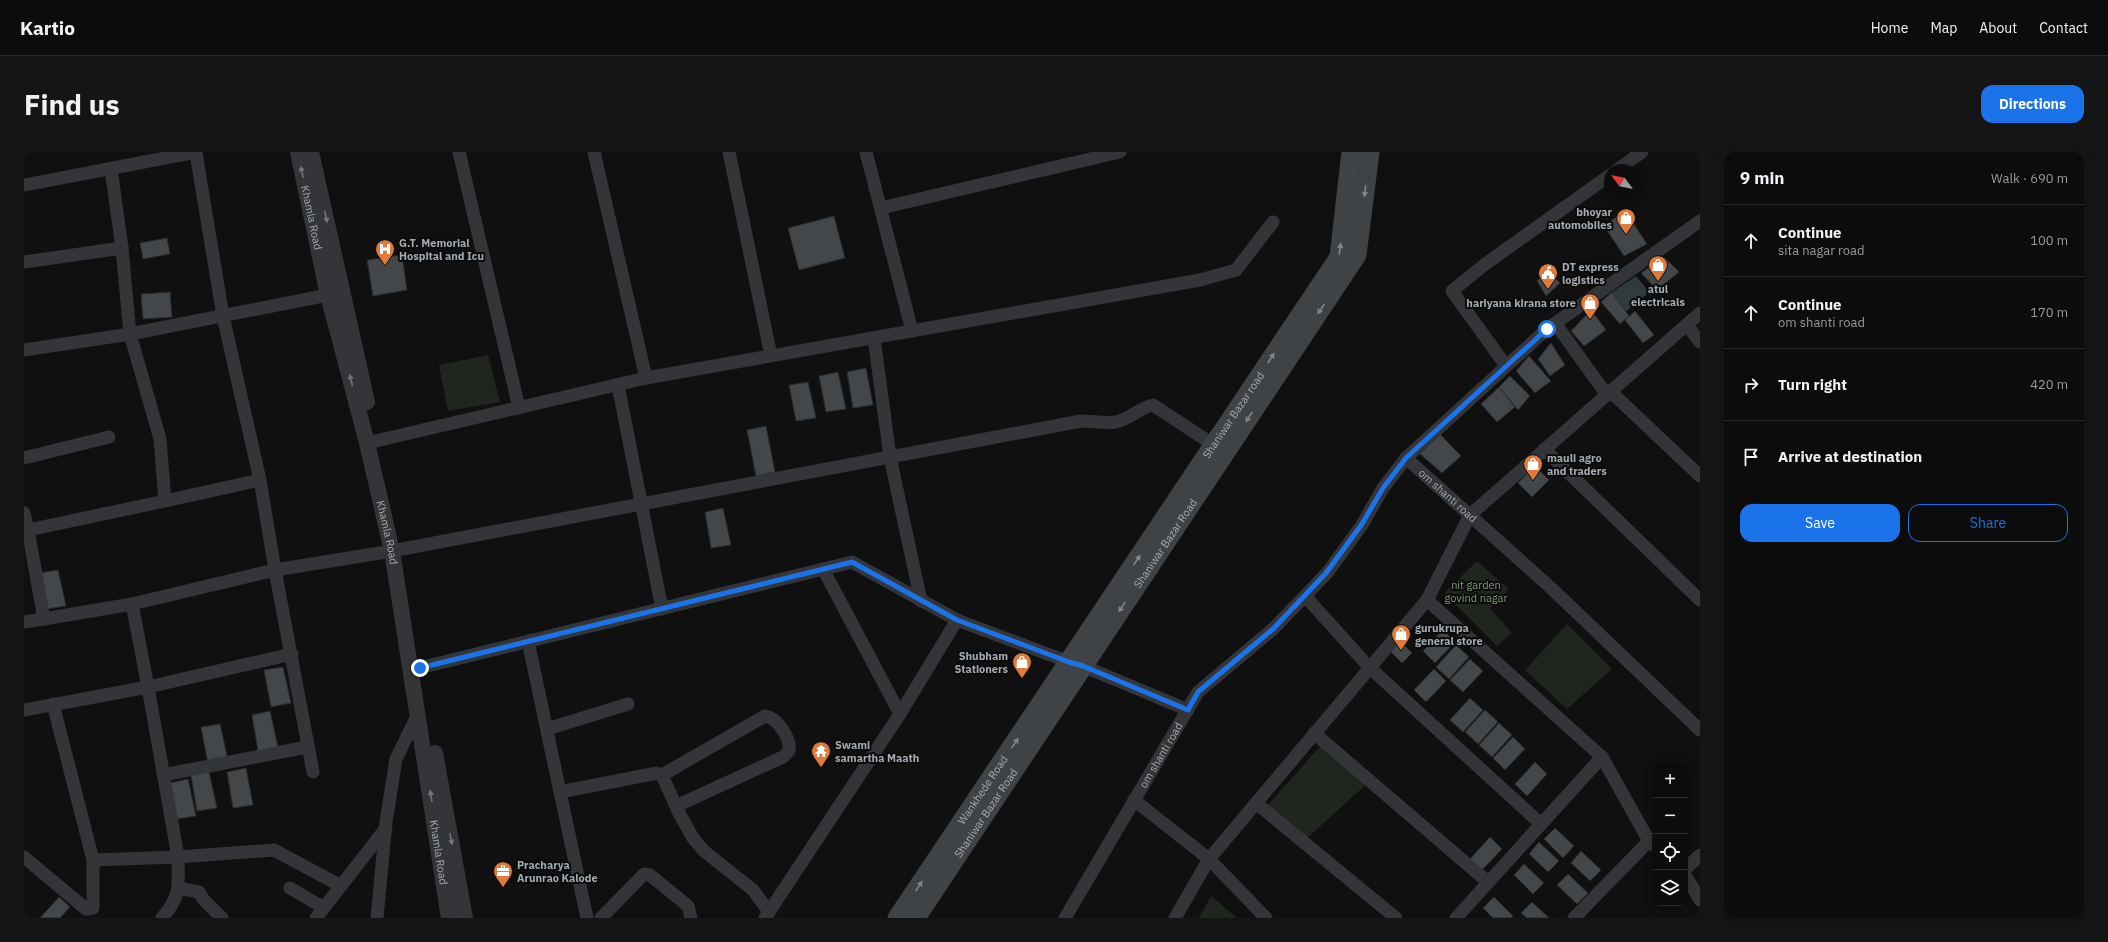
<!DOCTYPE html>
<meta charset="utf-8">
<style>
:root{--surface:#0c0c0d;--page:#151516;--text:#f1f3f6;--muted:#9a9b9d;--line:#2c2c2e;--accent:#1a73e8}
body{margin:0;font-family:"IBM Plex Sans",sans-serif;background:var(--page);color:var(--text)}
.controls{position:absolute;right:12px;bottom:12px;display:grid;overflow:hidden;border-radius:8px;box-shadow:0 2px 10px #0003}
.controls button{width:36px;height:36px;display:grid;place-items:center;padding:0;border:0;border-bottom:1px solid var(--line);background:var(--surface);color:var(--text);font:20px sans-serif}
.compass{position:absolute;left:1580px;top:12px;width:36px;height:36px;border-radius:50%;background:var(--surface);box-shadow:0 2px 10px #0003;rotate:302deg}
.stop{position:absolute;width:12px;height:12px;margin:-9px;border:3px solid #1a73e8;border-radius:50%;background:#fff}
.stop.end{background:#1a73e8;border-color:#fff;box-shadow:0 1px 4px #0008}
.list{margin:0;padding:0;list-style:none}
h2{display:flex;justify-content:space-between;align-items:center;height:52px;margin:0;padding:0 16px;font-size:17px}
h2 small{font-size:13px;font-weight:400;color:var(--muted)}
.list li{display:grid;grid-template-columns:26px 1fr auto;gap:12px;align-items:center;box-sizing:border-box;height:72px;padding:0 16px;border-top:1px solid var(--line)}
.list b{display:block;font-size:15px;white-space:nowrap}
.list p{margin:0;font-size:13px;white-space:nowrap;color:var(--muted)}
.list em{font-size:13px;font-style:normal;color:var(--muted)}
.actions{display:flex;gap:8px;padding:12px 16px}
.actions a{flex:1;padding:9px 0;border:1px solid var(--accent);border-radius:12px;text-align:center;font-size:14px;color:var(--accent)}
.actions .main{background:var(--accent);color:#fff}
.icon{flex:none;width:22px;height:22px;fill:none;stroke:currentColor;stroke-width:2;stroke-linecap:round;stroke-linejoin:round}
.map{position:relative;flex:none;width:1676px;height:766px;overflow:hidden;border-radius:12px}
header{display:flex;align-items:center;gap:24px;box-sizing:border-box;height:56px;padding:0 20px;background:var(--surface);border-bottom:1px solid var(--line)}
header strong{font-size:19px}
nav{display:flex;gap:22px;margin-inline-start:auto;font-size:14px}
.intro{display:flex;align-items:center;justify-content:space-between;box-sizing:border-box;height:96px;padding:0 24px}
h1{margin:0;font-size:28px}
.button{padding:10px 18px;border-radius:12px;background:var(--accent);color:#fff;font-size:14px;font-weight:700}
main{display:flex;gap:24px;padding:0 24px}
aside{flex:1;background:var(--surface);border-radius:12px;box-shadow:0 2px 10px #0003}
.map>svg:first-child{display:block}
</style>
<header>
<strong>Kartio</strong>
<nav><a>Home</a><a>Map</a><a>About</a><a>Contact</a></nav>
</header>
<div class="intro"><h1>Find us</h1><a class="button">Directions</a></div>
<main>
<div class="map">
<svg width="1676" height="766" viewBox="0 0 1676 766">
<rect width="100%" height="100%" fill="#101011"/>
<!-- green -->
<g fill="#20251f">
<path d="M464 203 476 250 424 259 415 213Z"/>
<path d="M1453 409 1485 437 1466 456 1488 481 1473 494 1420 441Z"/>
<path d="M1543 472 1588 517 1543 557 1501 518Z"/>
<path d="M1300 590 1346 629 1282 687 1244 653Z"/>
<path d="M1187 744 1213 766H1175Z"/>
</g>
<!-- water -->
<path fill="#2f3b3c" d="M1612 124 1625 140 1598 163 1588 140Z"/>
<!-- building -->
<g fill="#444749" stroke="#2a2b2d">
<path d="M1601 59 1623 92 1600 104 1580 74Z"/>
<path d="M810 64 821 106 775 118 764 76Z"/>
<path d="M143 86 146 102 119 107 116 91Z"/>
<path d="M378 103 383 138 349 144 343 108Z"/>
<path d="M1640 105 1655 120 1633 138 1617 121Z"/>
<path d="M1523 119 1536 131 1522 144 1513 129Z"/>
<path d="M146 140 148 165 119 167 117 142Z"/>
<path d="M1588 140 1605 164 1596 172 1577 150Z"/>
<path d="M1567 158 1582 178 1560 194 1547 179Z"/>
<path d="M1611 159 1630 183 1619 191 1601 168Z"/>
<path d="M1527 191 1541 213 1526 224 1514 207Z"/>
<path d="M1505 204 1527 229 1511 241 1492 219Z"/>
<path d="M842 216 849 253 829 256 823 220Z"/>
<path d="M814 220 822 257 802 260 795 224Z"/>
<path d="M1486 224 1506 244 1494 258 1475 235Z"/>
<path d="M784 230 792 266 772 269 765 233Z"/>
<path d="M1475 235 1491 255 1473 270 1457 252Z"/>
<path d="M742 274 751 320 732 324 723 278Z"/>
<path d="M1416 282 1437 304 1418 321 1396 302Z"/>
<path d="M1511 314 1525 328 1508 345 1494 331Z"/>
<path d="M699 356 707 393 687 396 681 360Z"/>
<path d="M34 418 42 454 22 457 16 421Z"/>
<path d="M1419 478 1431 490 1411 511 1399 499Z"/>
<path d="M1376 489 1388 501 1378 511 1365 498Z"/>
<path d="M1432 493 1445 505 1425 527 1412 515Z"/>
<path d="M1446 507 1459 519 1439 540 1426 528Z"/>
<path d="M259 515 267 551 247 555 240 518Z"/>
<path d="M1410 517 1422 529 1402 550 1390 538Z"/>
<path d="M1446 546 1459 558 1439 580 1426 568Z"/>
<path d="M1461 558 1474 570 1454 592 1441 580Z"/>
<path d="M246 559 254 595 234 599 228 563Z"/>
<path d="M1475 571 1488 583 1468 605 1455 593Z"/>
<path d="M196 572 204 608 184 612 177 575Z"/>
<path d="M1489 585 1501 597 1481 618 1469 606Z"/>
<path d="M1511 610 1523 622 1503 644 1491 632Z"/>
<path d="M222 616 229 653 209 656 203 620Z"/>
<path d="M185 620 193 656 173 659 167 623Z"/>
<path d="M164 627 172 664 152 667 146 631Z"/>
<path d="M1531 676 1550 694 1539 706 1520 687Z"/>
<path d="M1466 685 1478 697 1458 718 1446 707Z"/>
<path d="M1515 690 1535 709 1524 720 1505 702Z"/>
<path d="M1557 699 1577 718 1566 729 1547 711Z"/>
<path d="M1500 712 1520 731 1509 742 1490 723Z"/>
<path d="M1544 722 1564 741 1553 752 1533 733Z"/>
<path d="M35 745 46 755 36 766H16Z"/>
<path d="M1470 745 1489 764 1487 766H1469L1459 756Z"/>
<path d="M1508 750 1525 766H1503L1497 761Z"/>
</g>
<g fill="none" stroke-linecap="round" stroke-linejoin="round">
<!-- minor -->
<g stroke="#343538" stroke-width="13">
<path d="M435 0 495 256"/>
<path d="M570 0 622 226"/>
<path d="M705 0 747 204"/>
<path d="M842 0 888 179"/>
<path d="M172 1 199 164 236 328 251 418 368 399 1057 269C1068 269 1081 272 1092 270 1106 267 1115 256 1129 253L1196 297"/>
<path d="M87 17 98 96"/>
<path d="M1593 18 1618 0"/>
<path d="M0 33 172 0"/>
<path d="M857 56 1096 0"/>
<path d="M0 110 98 96 106 182 136 287 141 349 4 378 20 467 108 452 251 418 289 620"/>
<path d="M1531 171 1583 243"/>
<path d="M1663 173 1676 190"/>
<path d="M850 186 866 305 897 449"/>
<path d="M0 198 106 182 304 143"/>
<path d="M1482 214 1428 139 1460 113 1586 23"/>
<path d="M594 233 638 457"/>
<path d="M1587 240 1676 324"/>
<path d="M343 291 622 226 1176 128 1212 118 1249 70"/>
<path d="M1520 297 1676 448"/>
<path d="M0 306 85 285"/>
<path d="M1382 306 1523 177 1676 69"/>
<path d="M141 349 236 328"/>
<path d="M0 361 4 378"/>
<path d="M799 417 876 562"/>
<path d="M1281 444 1345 515 1517 672"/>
<path d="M1403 448 1446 363 1676 161"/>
<path d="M0 470 20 467"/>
<path d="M504 489 536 640"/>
<path d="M387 518 828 410 933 468 1045 510 1059 514 1164 558"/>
<path d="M0 558 124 535 108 452"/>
<path d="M523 577 604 552"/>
<path d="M1290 581 1464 730"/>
<path d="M1578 605 1625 689"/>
<path d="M139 623 283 595"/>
<path d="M638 623 741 564C754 566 767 587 765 599L759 605 652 654"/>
<path d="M1110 648 1185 707 1151 766"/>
<path d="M1232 651 1372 766"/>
<path d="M0 705 62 757 69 756V708L29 552"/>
<path d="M69 708 154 705 124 535 268 502"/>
<path d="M1661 717 1676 703"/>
<path d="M1661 723 1676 748"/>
<path d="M154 736 175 740 179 747 198 766"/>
<path d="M266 736 300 756"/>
<path d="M138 766C158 743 154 733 154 705L250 698 317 734"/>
<path d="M292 766 362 676"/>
<path d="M353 766 362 670 372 607 394 562"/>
<path d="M563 766 536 640 633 621 638 623 655 661 669 686 680 699 729 738 745 760"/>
<path d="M577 766 620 722 626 723 664 754 667 766"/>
<path d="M741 766 876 562 933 468"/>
<path id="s1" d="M1041 766 1174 540 1249 477 1303 421 1338 373 1359 336 1382 306 1526 435 1676 578"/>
<path d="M1242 766 1185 707 1403 448 1578 605 1432 766"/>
<path d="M1550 766 1625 689 1631 694"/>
</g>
<!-- tertiary -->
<g stroke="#343538" stroke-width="16">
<path id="s2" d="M274 0 304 143 343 291 368 399 425 766"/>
<path d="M287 0 343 250"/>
<path d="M411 601 441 766"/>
</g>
<!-- secondary -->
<g stroke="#404346" stroke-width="19">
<path id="s3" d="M873 766 1315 105 1327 0"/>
<path id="s4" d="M892 766 1333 103 1346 0"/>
</g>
</g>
<!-- one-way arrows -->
<defs><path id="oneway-solid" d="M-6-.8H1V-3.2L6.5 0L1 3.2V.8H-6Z"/></defs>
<g fill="#71767b">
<use href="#oneway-solid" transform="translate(278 20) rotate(-102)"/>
<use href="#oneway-solid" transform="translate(302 65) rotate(77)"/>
<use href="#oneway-solid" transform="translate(327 228) rotate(-104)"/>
<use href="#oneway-solid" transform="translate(407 644) rotate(-99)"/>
<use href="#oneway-solid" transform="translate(427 687) rotate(79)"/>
</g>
<g fill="#80878c">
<use href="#oneway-solid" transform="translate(1341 39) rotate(97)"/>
<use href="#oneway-solid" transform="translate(1316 97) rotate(-83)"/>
<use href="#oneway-solid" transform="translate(1297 157) rotate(124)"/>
<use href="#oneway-solid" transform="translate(1247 206) rotate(-56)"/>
<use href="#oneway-solid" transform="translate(1225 265) rotate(124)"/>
<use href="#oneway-solid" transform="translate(1113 408) rotate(-56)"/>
<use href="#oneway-solid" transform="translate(1098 455) rotate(124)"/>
<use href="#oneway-solid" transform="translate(991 591) rotate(-56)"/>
<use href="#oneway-solid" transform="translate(895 734) rotate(-56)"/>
</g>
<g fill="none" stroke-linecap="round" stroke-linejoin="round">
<!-- route -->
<path stroke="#1a73e8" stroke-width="5" d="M396 516 828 410 933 468 1045 510 1059 514 1164 558 1174 540 1249 477 1302 421 1338 372 1359 336 1382 306 1523 177"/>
</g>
<!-- icons -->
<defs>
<symbol id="shop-pin" viewBox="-11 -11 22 30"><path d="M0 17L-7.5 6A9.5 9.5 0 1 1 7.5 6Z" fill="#de7a3b" stroke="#0b0b0c"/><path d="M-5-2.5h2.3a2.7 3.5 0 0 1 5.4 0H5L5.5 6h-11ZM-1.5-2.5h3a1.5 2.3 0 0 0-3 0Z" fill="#fff"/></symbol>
<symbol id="hospital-pin" viewBox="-11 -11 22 30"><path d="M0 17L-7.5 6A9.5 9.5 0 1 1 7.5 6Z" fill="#de7a3b" stroke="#0b0b0c"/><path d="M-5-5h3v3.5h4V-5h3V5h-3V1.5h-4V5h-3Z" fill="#fff"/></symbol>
<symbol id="civic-pin" viewBox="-11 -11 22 30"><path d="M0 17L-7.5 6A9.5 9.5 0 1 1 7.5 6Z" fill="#de7a3b" stroke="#0b0b0c"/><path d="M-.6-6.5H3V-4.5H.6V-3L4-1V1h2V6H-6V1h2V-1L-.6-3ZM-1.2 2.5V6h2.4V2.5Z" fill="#fff"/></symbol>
<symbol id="temple-pin" viewBox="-11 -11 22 30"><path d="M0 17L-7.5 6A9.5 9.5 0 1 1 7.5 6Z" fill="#de7a3b" stroke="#0b0b0c"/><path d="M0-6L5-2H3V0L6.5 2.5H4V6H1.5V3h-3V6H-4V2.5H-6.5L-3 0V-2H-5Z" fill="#fff"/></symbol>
<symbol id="office-pin" viewBox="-11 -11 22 30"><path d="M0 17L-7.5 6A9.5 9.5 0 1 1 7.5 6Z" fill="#de7a3b" stroke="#0b0b0c"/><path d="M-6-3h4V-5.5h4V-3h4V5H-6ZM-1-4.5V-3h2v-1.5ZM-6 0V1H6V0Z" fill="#fff"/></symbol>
</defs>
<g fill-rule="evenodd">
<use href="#shop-pin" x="1591" y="55" width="22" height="30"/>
<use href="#hospital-pin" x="350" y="86" width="22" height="30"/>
<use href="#shop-pin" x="1623" y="102" width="22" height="30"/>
<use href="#civic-pin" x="1513" y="110" width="22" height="30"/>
<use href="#shop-pin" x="1555" y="140" width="22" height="30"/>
<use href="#shop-pin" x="1498" y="301" width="22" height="30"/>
<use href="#shop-pin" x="1366" y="471" width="22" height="30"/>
<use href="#shop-pin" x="987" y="499" width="22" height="30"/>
<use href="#temple-pin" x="786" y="588" width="22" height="30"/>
<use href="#office-pin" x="468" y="708" width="22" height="30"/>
</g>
<g text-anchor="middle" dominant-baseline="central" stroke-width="4" stroke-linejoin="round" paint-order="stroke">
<!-- poi labels -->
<g font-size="11" font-weight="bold" fill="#a3abb1" stroke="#0b0b0c" text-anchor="start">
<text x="1588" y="60" text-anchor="end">bhoyar<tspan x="1588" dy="13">automobiles</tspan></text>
<text x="375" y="91">G.T. Memorial<tspan x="375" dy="13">Hospital and Icu</tspan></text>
<text x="1538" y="115">DT express<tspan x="1538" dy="13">logistics</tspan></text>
<text x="1634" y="137" text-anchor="middle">atul<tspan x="1634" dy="13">electricals</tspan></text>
<text x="1552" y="151" text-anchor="end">hariyana kirana store</text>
<text x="1523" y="306">mauli agro<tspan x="1523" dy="13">and traders</tspan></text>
<text x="1391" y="476">gurukrupa<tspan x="1391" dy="13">general store</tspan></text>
<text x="984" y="504" text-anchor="end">Shubham<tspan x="984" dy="13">Stationers</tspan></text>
<text x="811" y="593">Swami<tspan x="811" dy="13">samartha Maath</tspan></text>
<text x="493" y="713">Pracharya<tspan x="493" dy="13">Arunrao Kalode</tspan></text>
</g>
<!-- street labels -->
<g font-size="11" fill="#a3abb1" stroke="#0b0b0c">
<text stroke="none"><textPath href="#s2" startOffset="67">Khamla Road</textPath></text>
<text stroke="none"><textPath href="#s3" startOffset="605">Shaniwar Bazar road</textPath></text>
<text stroke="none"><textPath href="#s1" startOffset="634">om shanti road</textPath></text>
<text stroke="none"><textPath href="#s2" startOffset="391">Khamla Road</textPath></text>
<text stroke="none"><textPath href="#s4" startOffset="450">Shaniwar Bazar Road</textPath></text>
<text stroke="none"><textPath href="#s1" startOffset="189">om shanti road</textPath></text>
<text stroke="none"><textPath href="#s3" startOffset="154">Wankhede Road</textPath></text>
<text stroke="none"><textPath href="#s4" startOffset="126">Shaniwar Bazar Road</textPath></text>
<text stroke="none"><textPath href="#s2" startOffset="715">Khamla Road</textPath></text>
</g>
<!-- park labels -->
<g font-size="11" fill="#829a7b" stroke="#0b0b0c">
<text x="1452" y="433">nit garden<tspan x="1452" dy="13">govind nagar</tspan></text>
</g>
</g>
</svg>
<div class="controls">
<button>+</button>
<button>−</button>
<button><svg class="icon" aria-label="locate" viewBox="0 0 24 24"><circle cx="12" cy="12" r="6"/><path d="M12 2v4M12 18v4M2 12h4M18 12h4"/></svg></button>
<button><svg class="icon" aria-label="layers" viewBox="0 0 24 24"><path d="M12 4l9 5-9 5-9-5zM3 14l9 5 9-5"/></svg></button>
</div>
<svg class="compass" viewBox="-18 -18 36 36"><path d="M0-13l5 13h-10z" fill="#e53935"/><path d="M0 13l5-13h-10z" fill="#9a9b9d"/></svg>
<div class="stop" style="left:1523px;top:177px"></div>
<div class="stop end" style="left:396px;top:516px"></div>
</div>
<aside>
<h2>9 min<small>Walk · 690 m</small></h2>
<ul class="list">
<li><svg class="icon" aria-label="ahead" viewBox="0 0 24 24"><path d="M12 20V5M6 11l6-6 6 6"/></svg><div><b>Continue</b><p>sita nagar road</p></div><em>100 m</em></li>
<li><svg class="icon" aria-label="ahead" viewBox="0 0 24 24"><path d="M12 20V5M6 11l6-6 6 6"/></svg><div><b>Continue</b><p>om shanti road</p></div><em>170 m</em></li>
<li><svg class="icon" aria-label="right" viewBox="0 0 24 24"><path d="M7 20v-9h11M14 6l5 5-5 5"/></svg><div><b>Turn right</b></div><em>420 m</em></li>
<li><svg class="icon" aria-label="arrive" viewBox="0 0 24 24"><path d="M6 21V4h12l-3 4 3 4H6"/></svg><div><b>Arrive at destination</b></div></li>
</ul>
<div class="actions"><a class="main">Save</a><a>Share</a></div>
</aside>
</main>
